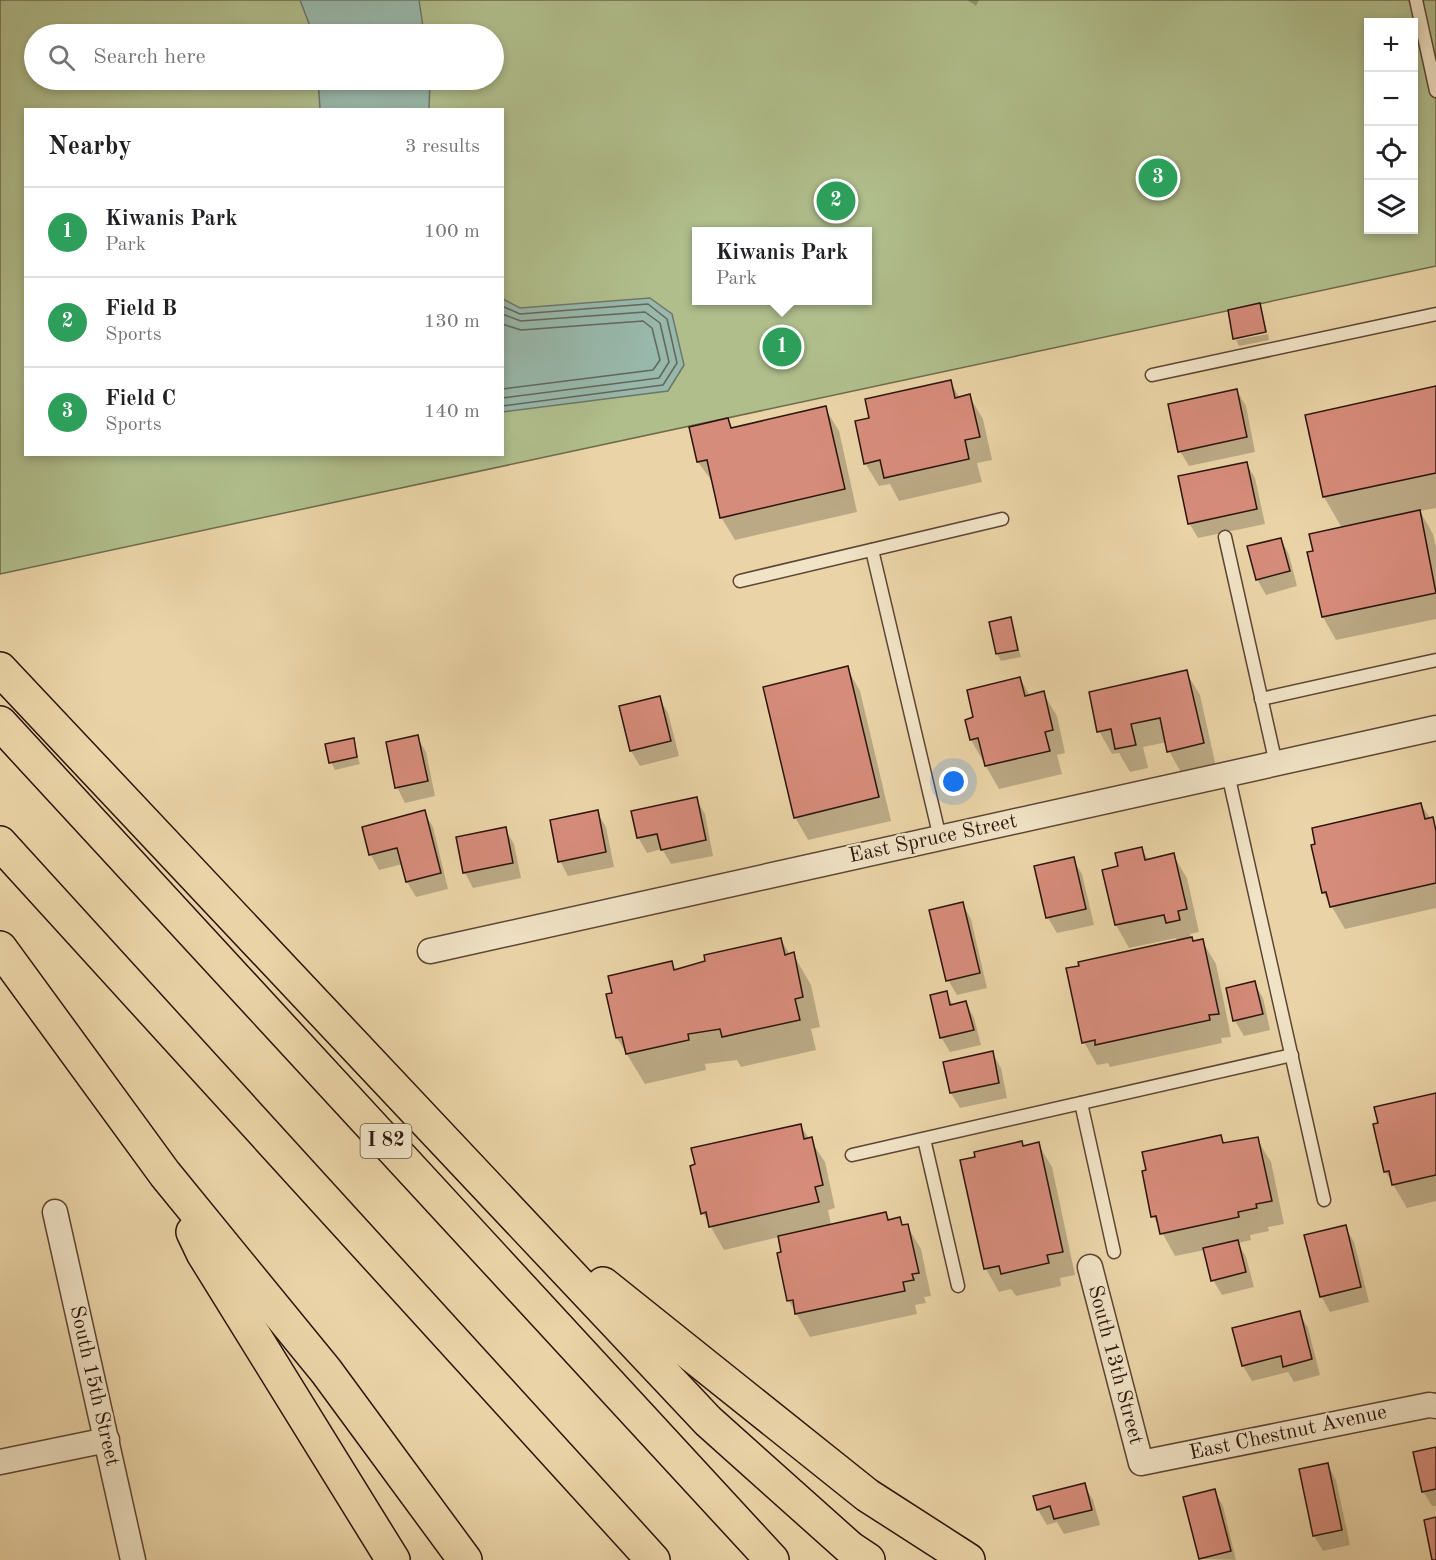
<!DOCTYPE html>
<meta charset="utf-8">
<style>
:root{--surface:#fff;--page:#f6f6f6;--text:#202124;--muted:#757577;--line:#e0e0e0;--accent:#0f766e}
body{margin:0;font-family:"Old Standard TT",serif;background:var(--page);color:var(--text)}
.controls{position:absolute;right:18px;top:18px;display:grid;overflow:hidden;border-radius:0px;box-shadow:0 3px 9px #0003}
.controls button{width:54px;height:54px;display:grid;place-items:center;padding:0;border:0;border-bottom:2px solid var(--line);background:var(--surface);color:var(--text);font:30px sans-serif}
.you{position:absolute;left:954px;top:782px;width:21px;height:21px;margin:-15px;border:4px solid #fff;border-radius:50%;background:#1a73e8;box-shadow:0 0 0 9px #1a73e833}
.badge{display:grid;place-items:center;width:39px;height:39px;border-radius:50%;background:var(--accent);color:#fff;font-size:20px;font-weight:700}
.pin{position:absolute;translate:-50% -50%;border:3px solid #fff;box-shadow:0 2px 6px #0006}
.popup{position:absolute;left:692px;top:227px;width:180px;height:78px;box-sizing:border-box;display:grid;place-content:center;border-radius:0px;background:var(--surface);filter:drop-shadow(0 2px 4px #0005);font-size:20px;white-space:nowrap;color:var(--muted)}
.popup b{font-size:22px;color:var(--text)}
.popup::after{content:'';position:absolute;left:50%;top:100%;margin-left:-12px;border:12px solid transparent;border-top-color:var(--surface)}
.list{margin:0;padding:0;list-style:none}
h2{display:flex;justify-content:space-between;align-items:center;height:78px;margin:0;padding:0 24px;font-size:26px}
h2 small{font-size:20px;font-weight:400;color:var(--muted)}
.list li{display:grid;grid-template-columns:39px 1fr auto;gap:18px;align-items:center;box-sizing:border-box;height:90px;padding:0 24px;border-top:2px solid var(--line)}
.list b{display:block;font-size:22px;white-space:nowrap}
.list p{margin:0;font-size:20px;white-space:nowrap;color:var(--muted)}
.list em{font-size:20px;font-style:normal;color:var(--muted)}
.icon{flex:none;width:33px;height:33px;fill:none;stroke:currentColor;stroke-width:2;stroke-linecap:round;stroke-linejoin:round}
.map{position:relative;flex:none;width:1436px;height:1560px;overflow:hidden}
.search{position:absolute;background:var(--surface);box-shadow:0 3px 9px #0003;left:24px;top:24px;width:480px;height:66px;display:flex;align-items:center;gap:15px;box-sizing:border-box;padding:0 21px;border-radius:33px;color:var(--muted);font-size:22px}
.panel{position:absolute;background:var(--surface);box-shadow:0 3px 9px #0003;left:24px;top:108px;width:480px;height:348px;border-radius:0px}
.map>svg:first-child{display:block}
</style>
<div class="map">
<svg width="1436" height="1560" viewBox="0 0 1436 1560">
<rect width="100%" height="100%" fill="#ead4a7"/>
<filter id="stains"><feTurbulence type="fractalNoise" baseFrequency=".00333" numOctaves="4"/><feColorMatrix values="0 0 0 0 .2 0 0 0 0 .09 0 0 0 0 .02 0 0 0 .5 -.17"/></filter>
<radialGradient id="worn" r=".72"><stop offset=".6" stop-color="#630" stop-opacity="0"/><stop offset="1" stop-color="#630" stop-opacity=".3"/></radialGradient>
<!-- green -->
<path fill="#b0be8c" stroke="#6e6a4c" stroke-width="1.5" fill-rule="evenodd" d="M0 0H1436V266L0 574ZM1368 22H1414V230H1368ZM34 34H494V80H34ZM26 110H502V454H26ZM696 232H868V300H696Z"/>
<!-- water -->
<g fill="#98b8ab" stroke="#6d776b" stroke-width="1.5">
<path d="M300 0H419L424 34H313Z"/>
<path d="M318 80H430L429 109H320Z"/>
<path d="M650 298 672 314 684 365 668 391 503 412V299L520 308Z"/>
</g>
<!-- shadow -->
<g fill="#0003">
<path d="M967 0H979L976 6Z"/>
<path d="M1259 305 1267 331 1235 339 1229 311Z"/>
<path d="M1268 334 1269 340 1239 346 1236 340Z"/>
<path d="M950 382 960 398 969 396 983 419 992 460 977 463 982 482 899 501 890 484 879 486 865 463 871 419Z"/>
<path d="M1436 388V508L1420 511 1433 534 1436 548V619L1336 640 1323 617 1309 553H1315L1342 528 1324 497Z"/>
<path d="M1237 391 1246 406 1255 452 1189 466 1180 451Z"/>
<path d="M825 408 839 431 857 512 735 540 721 517 714 484 698 462 728 420 733 429Z"/>
<path d="M1246 463 1255 478 1265 524 1198 538 1189 523Z"/>
<path d="M1281 539 1289 555 1297 586 1266 595 1257 579Z"/>
<path d="M1010 619 1021 657 1001 661 997 654 991 623Z"/>
<path d="M847 668 860 691 891 821 808 840 795 817Z"/>
<path d="M1186 672 1200 695 1216 767 1182 774 1169 751 1167 742 1143 747 1148 768 1130 772 1119 753 1112 754 1099 731Z"/>
<path d="M1020 678 1030 696 1043 693 1057 716 1065 753 1057 755 1062 774 999 789 971 740 967 721 975 718Z"/>
<path d="M659 698 668 713 679 756 640 766 631 751 621 708Z"/>
<path d="M417 737 426 752 435 796 405 803 397 787Z"/>
<path d="M353 740 360 764 335 770 331 762Z"/>
<path d="M696 799 705 814 713 856 671 864 662 849 647 853 638 837Z"/>
<path d="M1421 805 1436 826V908L1345 929 1323 892Z"/>
<path d="M424 812 433 827 448 889 416 897 407 882 403 864 379 870 371 855 364 828Z"/>
<path d="M597 812 606 827 614 867 568 876 560 861Z"/>
<path d="M505 829 514 844 521 878 473 888 465 873 458 838Z"/>
<path d="M1142 849 1149 861 1173 855 1187 878 1199 932 1190 934 1191 939 1193 943 1202 941 1216 964 1231 1037 1221 1038 1222 1043 1110 1067 1108 1063 1097 1065 1084 1042 1178 942 1176 938 1129 948 1116 925 1120 867Z"/>
<path d="M1073 859 1082 874 1094 925 1057 933 1048 918 1036 867Z"/>
<path d="M962 903 971 919 987 988 957 995 948 980Z"/>
<path d="M781 940 790 955 793 954 811 985 820 1027 811 1029 816 1050 741 1067 737 1060 705 1064 706 1070 645 1084 617 1038 608 996 672 963 676 971Z"/>
<path d="M1254 983 1263 998 1270 1030 1244 1036 1235 1021Z"/>
<path d="M946 993 953 1005 966 1003 974 1018 981 1045 950 1052 941 1037Z"/>
<path d="M992 1053 1001 1068 1007 1098 960 1108 951 1093Z"/>
<path d="M1436 1094V1201L1407 1208 1385 1171Z"/>
<path d="M800 1125 825 1162 835 1208 828 1210 831 1225 885 1214 890 1221 899 1219 903 1227 907 1226 921 1249 931 1296 924 1297 926 1303 915 1305 917 1314 810 1337 789 1301 779 1254 783 1253 779 1237 724 1250 703 1213Z"/>
<path d="M1221 1136 1225 1144 1257 1139 1271 1162 1284 1224 1268 1227 1269 1231 1250 1235 1251 1240 1238 1243 1246 1257 1254 1287 1222 1295 1213 1280 1205 1250 1175 1256 1153 1216Z"/>
<path d="M1038 1144 1052 1167 1075 1275 1060 1278 1061 1286 1016 1296 1011 1289 999 1292 986 1269 962 1161Z"/>
<path d="M1345 1227 1354 1242 1369 1302 1330 1312 1321 1296Z"/>
<path d="M1299 1313 1308 1328 1320 1375 1294 1382 1288 1372 1252 1381 1243 1366 1234 1329Z"/>
<path d="M1436 1448V1506H1432L1423 1491Z"/>
<path d="M1328 1465 1336 1480 1350 1545 1323 1551 1314 1536 1300 1470Z"/>
<path d="M1084 1485 1093 1500 1100 1525 1064 1534 1057 1522 1047 1525 1038 1510Z"/>
<path d="M1214 1490 1223 1506 1236 1560 1201 1559Z"/>
</g>
<g fill="none" stroke-linecap="round" stroke-linejoin="round">
<!-- shore -->
<g stroke="#62665c" stroke-width="1.5">
<path d="M502 306 520 314 648 304 667 319 677 363 663 385 502 406"/>
<path d="M502 314 521 321 645 312 660 323 669 362 659 378 502 398"/>
<path d="M502 324 521 330 643 321 652 328 660 360 653 370 502 389"/>
</g>
</g>
<!-- building -->
<g fill="#d68c7b" stroke="#2c150c" stroke-width="1.5">
<path d="M1260 303 1266 332 1233 339 1228 310Z"/>
<path d="M951 380 955 398 970 394 980 437 965 440 969 459 884 478 880 460 864 464 855 421 869 418 865 399Z"/>
<path d="M1436 386V473L1323 497 1305 415Z"/>
<path d="M1237 389 1247 437 1178 452 1168 404Z"/>
<path d="M826 406 845 489 720 518 707 460 697 462 689 427 728 418 731 428Z"/>
<path d="M1247 462 1257 509 1188 524 1178 476Z"/>
<path d="M1420 510 1436 593 1322 617 1307 552 1313 551 1309 534Z"/>
<path d="M1281 538 1290 571 1256 580 1247 546Z"/>
<path d="M1011 617 1018 650 996 654 989 622Z"/>
<path d="M848 666 879 797 794 818 763 687Z"/>
<path d="M1187 670 1204 743 1167 752 1160 718 1131 724 1136 745 1115 749 1111 729 1097 732 1089 692Z"/>
<path d="M1020 677 1025 696 1044 691 1053 730 1045 732 1050 751 985 766 978 738 970 740 965 720 973 717 967 690Z"/>
<path d="M660 696 671 741 630 751 619 706Z"/>
<path d="M418 735 428 781 395 788 386 742Z"/>
<path d="M354 738 357 757 329 763 325 744Z"/>
<path d="M697 797 706 840 661 850 657 834 637 838 631 811Z"/>
<path d="M1421 803 1425 819 1433 817 1436 831V883L1330 907 1326 892 1322 893 1311 845 1315 844 1312 828Z"/>
<path d="M425 810 441 873 406 882 397 848 369 855 362 827Z"/>
<path d="M598 810 606 852 558 862 550 820Z"/>
<path d="M506 827 513 863 463 873 456 837Z"/>
<path d="M1142 847 1145 860 1174 853 1187 909 1178 911 1180 920 1166 923 1164 915 1115 925 1102 870 1118 866 1115 853Z"/>
<path d="M1074 857 1086 909 1046 918 1034 866Z"/>
<path d="M963 902 980 973 946 981 929 910Z"/>
<path d="M1192 937 1193 941 1203 939 1219 1014 1209 1015 1210 1020 1095 1045V1040L1082 1043 1066 968 1079 966 1078 962Z"/>
<path d="M781 938 785 955 794 952 803 997 795 999 800 1020 722 1037 720 1029 688 1034 689 1040 626 1054 622 1037 616 1038 606 994 612 993 608 976 672 961 674 970 705 961 704 955Z"/>
<path d="M1255 981 1263 1014 1233 1021 1226 988Z"/>
<path d="M947 991 950 1005 966 1001 974 1030 940 1038 930 995Z"/>
<path d="M993 1051 999 1083 950 1093 943 1062Z"/>
<path d="M1436 1093V1175L1392 1185 1389 1171 1384 1172 1373 1124 1378 1123 1374 1107Z"/>
<path d="M801 1124 804 1139 812 1137 823 1185 815 1187 819 1202 709 1227 706 1212 701 1214 690 1166 695 1164 691 1148Z"/>
<path d="M1221 1135 1223 1143 1258 1137 1272 1201 1256 1204 1257 1208 1238 1212 1239 1217 1160 1234 1156 1216 1151 1217 1142 1171 1146 1170 1142 1152Z"/>
<path d="M1022 1141 1023 1146 1039 1142 1063 1252 1047 1255 1049 1263 1001 1274 999 1266 984 1269 960 1160 975 1157 974 1152Z"/>
<path d="M886 1212 888 1220 900 1217 902 1225 908 1224 919 1273 912 1274 914 1280 903 1282 905 1291 795 1314 793 1300 787 1301 777 1253 781 1252 778 1236Z"/>
<path d="M1346 1225 1361 1287 1320 1297 1304 1235Z"/>
<path d="M1238 1240 1246 1272 1211 1281 1203 1248Z"/>
<path d="M1300 1311 1312 1359 1283 1367 1281 1356 1242 1366 1232 1328Z"/>
<path d="M1436 1447V1489L1422 1492 1413 1452Z"/>
<path d="M1328 1463 1342 1530 1313 1536 1299 1469Z"/>
<path d="M1085 1483 1092 1510 1054 1519 1050 1506 1037 1510 1033 1496Z"/>
<path d="M1215 1489 1231 1551 1199 1559 1183 1497Z"/>
<path d="M1436 1517V1560H1432L1424 1520Z"/>
</g>
<g fill="none" stroke-linecap="round" stroke-linejoin="round">
<defs>
<g id="lane">
<path d="M1416 0 1436 91"/>
<path d="M1152 375 1436 314"/>
<path d="M1225 537 1276 764"/>
<path d="M872 550 940 838"/>
<path d="M740 581 1002 519"/>
<path d="M1261 699 1436 660"/>
<path d="M1228 774 1324 1200"/>
<path d="M1081 1103 1114 1252"/>
<path d="M924 1139 958 1286"/>
<path d="M852 1155 1292 1055"/>
</g>
<g id="street">
<path d="M430 951 1436 728"/>
<path d="M55 1212 133 1560"/>
<path d="M1090 1267 1141 1463 1429 1405 1436 1406"/>
<path d="M0 1462 107 1440"/>
</g>
<g id="highway">
<path d="M0 669 708 1421 850 1548 868 1560"/>
<path d="M0 723 772 1560"/>
<path d="M0 843 653 1560"/>
<path d="M0 948 165 1174 326 1371 465 1560"/>
<path d="M193 1232 203 1253 393 1560"/>
<path d="M603 1284 867 1495 968 1560"/>
</g>
</defs>
<!-- lane casing -->
<use href="#lane" stroke="#5c4533" stroke-width="15"/>
<!-- street casing -->
<use href="#street" stroke="#5c4533" stroke-width="27"/>
<!-- highway casing -->
<use href="#highway" stroke="#2c150c" stroke-width="36"/>
<!-- lane -->
<use href="#lane" stroke="#f1e3c6" stroke-width="12"/>
<!-- street -->
<use href="#street" stroke="#f1e3c6" stroke-width="24"/>
<!-- highway -->
<use href="#highway" stroke="#ead4a7" stroke-width="33"/>
</g>
<g text-anchor="middle" dominant-baseline="central" stroke-width="5" stroke-linejoin="round" paint-order="stroke">
<!-- shield labels -->
<rect fill="#f1e3c6" stroke="#675344" stroke-width="1.5" x="360.5" y="1124" width="51" height="34" rx="4.5"/>
<g font-size="20" font-weight="bold" fill="#2c150c">
<text x="386" y="1141">I 82</text>
</g>
<!-- street labels -->
<g font-size="21" fill="#2c150c" stroke="#f1e3c6">
<text transform="translate(933 839) rotate(-12)">East Spruce Street</text>
<text transform="translate(1115 1365) rotate(75)">South 13th Street</text>
<text transform="translate(94 1386) rotate(77)">South 15th Street</text>
<text transform="translate(1288 1433) rotate(-12)">East Chestnut Avenue</text>
</g>
</g>
<rect width="100%" height="100%" filter="url(#stains)"/>
<rect width="100%" height="100%" fill="url(#worn)"/>
</svg>
<div class="controls">
<button>+</button>
<button>−</button>
<button><svg class="icon" aria-label="locate" viewBox="0 0 24 24"><circle cx="12" cy="12" r="6"/><path d="M12 2v4M12 18v4M2 12h4M18 12h4"/></svg></button>
<button><svg class="icon" aria-label="layers" viewBox="0 0 24 24"><path d="M12 4l9 5-9 5-9-5zM3 14l9 5 9-5"/></svg></button>
</div>
<div class="you"></div>
<div class="pin badge" style="left:782px;top:347px;background:#2e9e5b">1</div>
<div class="popup"><b>Kiwanis Park</b>Park</div>
<div class="pin badge" style="left:836px;top:201px;background:#2e9e5b">2</div>
<div class="pin badge" style="left:1158px;top:178px;background:#2e9e5b">3</div>
<div class="search"><svg class="icon" aria-label="search" viewBox="0 0 24 24"><circle cx="10" cy="10" r="6"/><path d="M15 15l6 6"/></svg>Search here</div>
<section class="panel">
<h2>Nearby<small>3 results</small></h2>
<ul class="list">
<li><span class="badge" style="background:#2e9e5b">1</span><div><b>Kiwanis Park</b><p>Park</p></div><em>100 m</em></li>
<li><span class="badge" style="background:#2e9e5b">2</span><div><b>Field B</b><p>Sports</p></div><em>130 m</em></li>
<li><span class="badge" style="background:#2e9e5b">3</span><div><b>Field C</b><p>Sports</p></div><em>140 m</em></li>
</ul>
</section>
</div>
